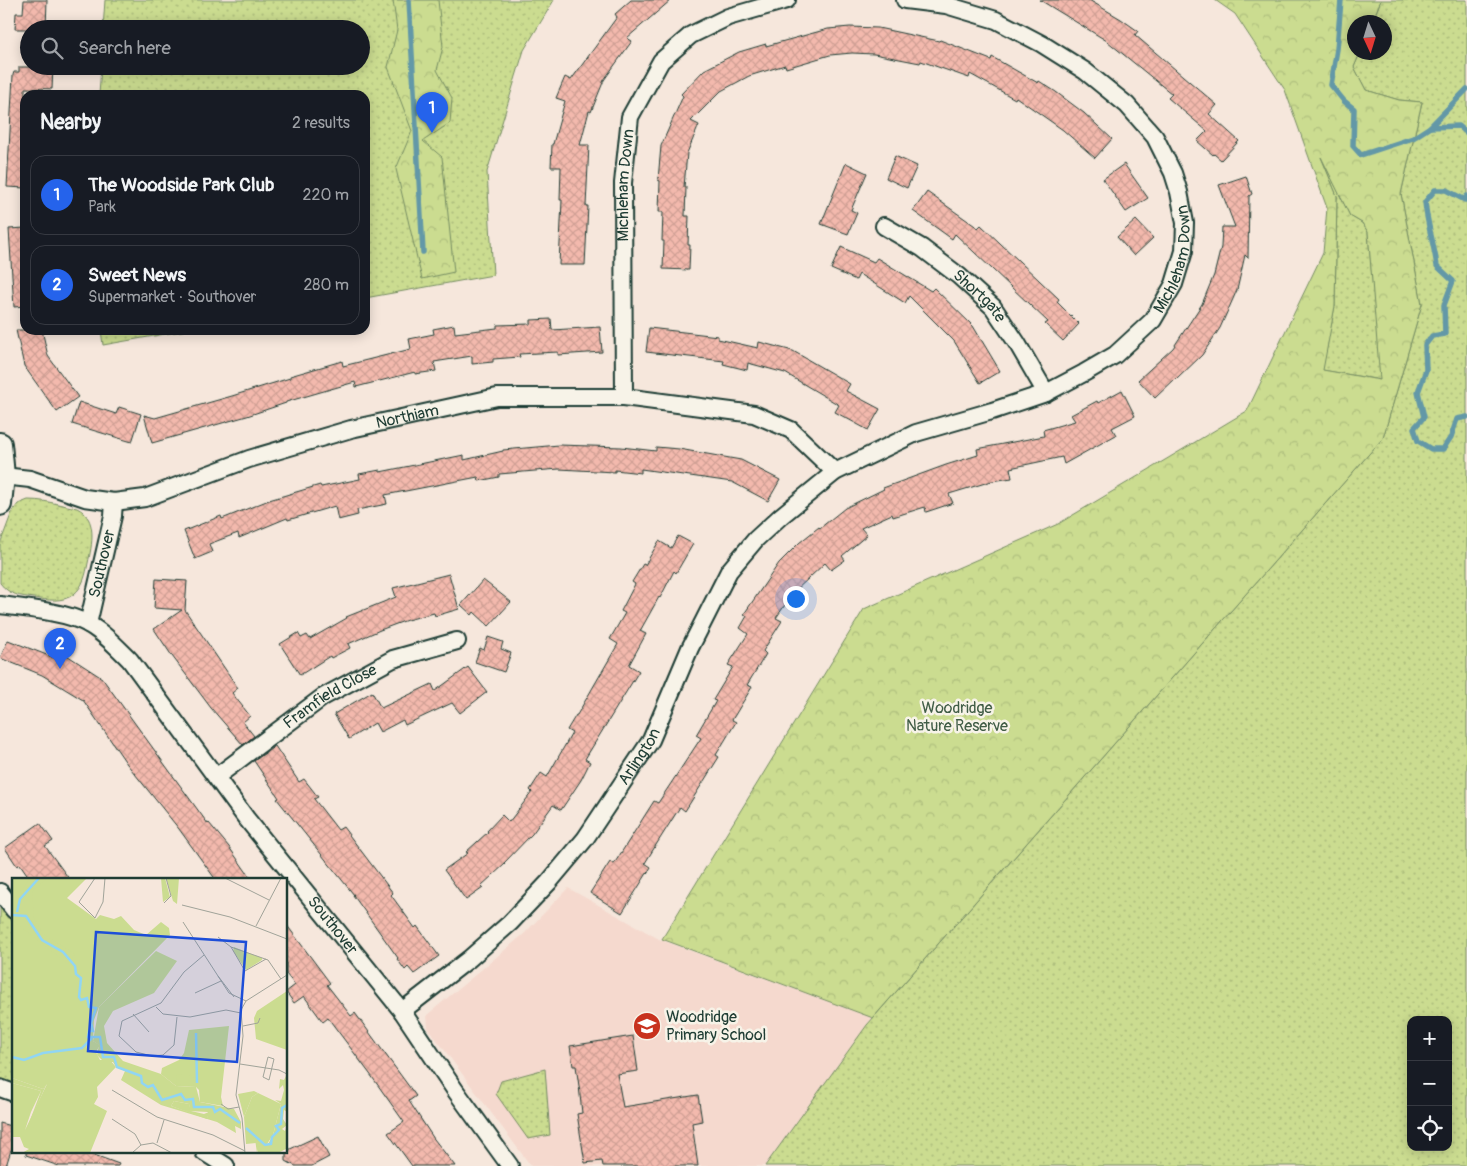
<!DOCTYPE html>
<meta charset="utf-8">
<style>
:root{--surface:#171b24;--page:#242831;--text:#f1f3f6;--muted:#9ea1a6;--line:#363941;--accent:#2563eb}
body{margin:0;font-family:Pangolin,sans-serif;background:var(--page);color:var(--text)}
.controls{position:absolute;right:15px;bottom:15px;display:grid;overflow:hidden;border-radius:10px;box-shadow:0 2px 12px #0003}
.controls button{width:45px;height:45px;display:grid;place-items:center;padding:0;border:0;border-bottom:1px solid var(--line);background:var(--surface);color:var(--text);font:25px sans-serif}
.compass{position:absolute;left:1347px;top:15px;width:45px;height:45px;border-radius:50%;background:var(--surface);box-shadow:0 2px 12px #0003;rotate:176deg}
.you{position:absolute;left:795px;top:598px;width:18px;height:18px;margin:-12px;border:4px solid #fff;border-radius:50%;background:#1a73e8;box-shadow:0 0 0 8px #1a73e833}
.badge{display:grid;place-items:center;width:32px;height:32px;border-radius:50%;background:var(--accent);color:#fff;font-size:16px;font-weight:700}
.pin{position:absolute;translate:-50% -41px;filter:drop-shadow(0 1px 2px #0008)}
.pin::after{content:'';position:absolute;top:26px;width:18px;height:15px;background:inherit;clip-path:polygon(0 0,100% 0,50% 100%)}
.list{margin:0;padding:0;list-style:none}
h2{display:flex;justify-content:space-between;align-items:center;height:65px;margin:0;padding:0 20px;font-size:21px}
h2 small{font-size:16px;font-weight:400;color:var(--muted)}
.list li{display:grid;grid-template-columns:32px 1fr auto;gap:15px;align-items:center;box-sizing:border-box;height:80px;margin:0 10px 10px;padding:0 10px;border:1px solid var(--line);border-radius:15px}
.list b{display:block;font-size:19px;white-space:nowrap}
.list p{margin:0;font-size:16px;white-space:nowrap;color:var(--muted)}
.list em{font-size:16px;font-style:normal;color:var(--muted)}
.icon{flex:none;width:28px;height:28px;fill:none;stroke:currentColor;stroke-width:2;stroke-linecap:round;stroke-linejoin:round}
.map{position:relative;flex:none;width:1467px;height:1166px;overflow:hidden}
.search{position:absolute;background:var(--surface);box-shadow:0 2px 12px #0003;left:20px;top:20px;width:350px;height:55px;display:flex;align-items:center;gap:12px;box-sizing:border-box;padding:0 18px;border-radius:28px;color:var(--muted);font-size:19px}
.panel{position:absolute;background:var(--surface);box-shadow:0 2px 12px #0003;left:20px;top:90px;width:350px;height:245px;border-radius:15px}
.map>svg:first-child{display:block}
</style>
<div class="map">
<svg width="1467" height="1166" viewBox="0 0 1467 1166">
<defs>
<pattern id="grass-dots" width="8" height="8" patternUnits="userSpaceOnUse" patternTransform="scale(1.25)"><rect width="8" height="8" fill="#cbdc90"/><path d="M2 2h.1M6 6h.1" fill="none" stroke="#aebe7d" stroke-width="1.8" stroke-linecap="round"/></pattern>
<pattern id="forest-crowns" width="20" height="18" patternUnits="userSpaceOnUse" patternTransform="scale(1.25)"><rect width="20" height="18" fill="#cbdc90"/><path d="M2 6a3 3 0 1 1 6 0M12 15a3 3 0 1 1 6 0" fill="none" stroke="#aebe7d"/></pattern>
<pattern id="building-cross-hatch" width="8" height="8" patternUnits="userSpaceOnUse" patternTransform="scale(1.25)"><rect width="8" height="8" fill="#f3b9ad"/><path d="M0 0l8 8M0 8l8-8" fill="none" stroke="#d0a095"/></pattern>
</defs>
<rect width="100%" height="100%" fill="#f6e7dc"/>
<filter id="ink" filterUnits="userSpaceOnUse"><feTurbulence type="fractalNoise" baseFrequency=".02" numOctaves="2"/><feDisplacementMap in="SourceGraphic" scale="10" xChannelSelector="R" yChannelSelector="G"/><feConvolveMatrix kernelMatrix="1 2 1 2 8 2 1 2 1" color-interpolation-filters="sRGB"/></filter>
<g filter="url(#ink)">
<!-- built -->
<path fill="#f5d9ce" d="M568 888 659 939 872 1018 765 1166H531L428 1028 427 1015 524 934Z"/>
<!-- grass -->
<g fill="url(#grass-dots)" stroke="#758c62" fill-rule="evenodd">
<path d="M105 0H554L524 50 487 172 493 275 365 298V95H99L101 66H361V29H103Z"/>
<path d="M1381 0H1467V1166H765L867 1025 1383 438 1422 304 1401 194 1422 102 1399 100 1366 90 1354 67 1360 53 1384 52V22H1372ZM1411 1020H1448V1147H1411Z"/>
<path d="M1316 145 1350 216 1362 223 1368 232 1381 380 1322 370 1335 306 1337 196Z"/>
<path d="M101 330H188L103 345Z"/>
<path d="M28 500C40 500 50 502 62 505 67 506 72 507 77 508 98 518 92 545 88 563 86 574 83 587 74 594 63 603 47 600 34 598 20 596 9 595 0 583V544L12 512 18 504Z"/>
<path d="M0 905 14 924V1087L0 1082Z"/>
<path d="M545 1069 550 1135 528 1139 496 1094 501 1081Z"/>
</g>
<!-- forest -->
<g fill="url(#forest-crowns)" stroke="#758c62" fill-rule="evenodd">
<path d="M393 0H438L443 47 437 70 452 98 450 123 423 141 442 157 454 272 422 279 396 169 412 131 388 67 397 30Z"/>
<path d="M1215 0H1381L1372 22H1354V52L1360 53 1354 67 1366 90 1399 100 1422 102 1401 194 1422 304 1383 438 873 1018 662 939 864 609 1058 524 1247 411 1323 253 1327 208 1285 90 1235 14ZM1321 157 1350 216 1362 223 1368 232 1380 380 1323 370 1335 306 1337 196Z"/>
</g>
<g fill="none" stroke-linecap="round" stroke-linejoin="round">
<!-- stream -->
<g stroke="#6398a7" stroke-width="5.5">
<path d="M409 0 423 252"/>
<path d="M1341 0 1337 49 1331 85 1344 101 1354 109 1353 146 1361 155 1413 138 1430 127 1459 126 1467 133"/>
<path d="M1430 127 1467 89"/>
<path d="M1467 196 1465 200 1446 190H1435L1425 202C1427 224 1434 244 1437 266L1453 281 1444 305 1445 334 1432 336 1425 345 1426 370 1418 392 1424 417 1414 428 1418 441 1431 449H1443L1451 437 1457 419 1467 417"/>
</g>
</g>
<!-- building -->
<g fill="url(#building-cross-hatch)" stroke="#1f3d34">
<path d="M24 0H47L46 29H15L16 13H23Z"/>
<path d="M631 0H671L627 38 632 41 604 80 591 112 589 111 580 145H589L586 206H588L585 265H559L562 200H560L561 167H551L552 144H553L565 101 556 98 565 77 571 80 617 17 615 14Z"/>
<path d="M1040 0H1089L1121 19 1138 31 1135 35 1217 105 1209 114 1239 141 1221 160 1214 154 1213 155 1197 141 1207 131 1168 98 1172 94 1107 41Z"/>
<path d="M850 27 878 28 939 41 940 40 991 60 992 57 1038 83 1039 81 1056 92 1084 113 1112 139 1095 158 1063 130 1016 97 1015 99 970 74 969 78 921 61 920 63 874 54 852 53 830 55 786 68 785 65 749 76 721 91 691 121 699 125 687 153 684 187H686L685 216H689L688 245H690L689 270 663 269 664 241H662L663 212H659L660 181 658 180 661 146 683 96 681 94 704 70 739 52 766 44V46L828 29Z"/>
<path d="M19 67H53L52 89 25 88V188L7 187 13 75 14 72H19Z"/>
<path d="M895 156 917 166 907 188 886 178Z"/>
<path d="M846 163 867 173 851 210 857 213 848 234 821 224Z"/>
<path d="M1124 164 1148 198 1126 212 1103 179Z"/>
<path d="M1246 176 1252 194 1249 196 1248 258 1245 255 1237 290 1220 328 1202 355 1177 379 1176 378 1155 398 1138 380 1173 348 1202 304 1214 275 1221 247 1222 227H1235L1219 185Z"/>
<path d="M927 192 978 228 981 225 1059 299 1057 302 1079 324 1063 341 1045 324 1048 322 955 234 952 239 913 211Z"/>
<path d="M1136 220 1153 238 1134 256 1117 237Z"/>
<path d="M25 228V306L14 307 9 229Z"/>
<path d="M841 247 874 262 877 258 931 291 934 288 973 326 1000 371 980 383 954 341 909 296 905 303 859 274 856 280 831 269Z"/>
<path d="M551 319 552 330 600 327 602 352 558 355V352L519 354 520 357 493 359V362L472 364V356L434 362 436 371 415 374V372L356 387 355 382 286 402V403L247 416 152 443 144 415 155 418 232 396 290 378V376L342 361 343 366 411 349 409 339 434 334 433 329 454 325 455 333 497 328V325L531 324V320Z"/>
<path d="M649 328 718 336V339L758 348 759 342 793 351 850 384 846 391 880 409 868 430 835 412 839 405 785 373 748 363 747 370 723 364 724 361 646 352Z"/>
<path d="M16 330H42L48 356 78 397 57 412 24 366Z"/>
<path d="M1122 390 1135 416 1112 428 1116 435 1064 464 1062 457 1010 468 1012 478 992 481 949 494 953 503 926 512 925 507 893 517 892 514 861 528 867 535 842 556 845 560 831 570 825 563 794 592 776 618 782 621 763 651 766 654 747 685 752 687 732 720 736 722 716 755 719 757 685 811 680 807 656 845 645 863 651 867 622 913 590 893 610 862 614 864 654 801 658 803 701 738 696 735 716 701 713 700 733 667 728 665 748 634 740 628 747 616 744 614 779 563 799 543 819 527 820 528 845 508 884 489 883 488 946 465 978 455 977 449 1044 436 1043 430 1075 421 1071 415 1097 401 1098 403Z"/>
<path d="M79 402 116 414 119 407 141 414 132 442 72 424Z"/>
<path d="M559 445 621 447 656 451V447L679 449 741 460 780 480 768 501 732 482 641 469V473L615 470V472L559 469 499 474V477L479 481 478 477 385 495 387 504 357 510 358 515 338 520 335 506 288 520 287 518 239 538 238 533 209 544 212 552 195 559 184 531 221 516 222 519 269 500 320 485 321 487 360 479 359 474 380 470V472L464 455V460L503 451V450Z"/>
<path d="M678 536 693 544 676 573 674 571 660 598 659 597 640 631 646 634 629 665 639 671 585 759 590 762 581 780 561 810 553 805 532 834 504 863 505 864 481 886 483 888 466 900 444 870 468 853 466 852 488 832 487 831 502 815 509 822 532 792 530 790 541 773 547 777 572 733 567 730 576 715H577L618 644 610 639 625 613 621 611 635 584 632 582 643 564 645 565 659 541 671 548Z"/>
<path d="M449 574 459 609 435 616 434 613 407 620 380 630 348 644 350 648 331 658 330 656 300 675 280 644 298 633 301 638 307 635 310 639 347 618 346 617 396 597 393 588Z"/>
<path d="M156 579 187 581 185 610 238 688 232 693 250 716 243 722 254 736 243 745 211 708 172 656 154 629 182 610 154 608Z"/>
<path d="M483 580 511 602 489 626 474 612 472 615 461 605Z"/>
<path d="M488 637 503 642 501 649 511 653 504 672 475 662 480 648 484 650Z"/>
<path d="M8 640 57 659 62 652 102 678 208 824 209 823 229 847 252 880H216L179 829 127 764 83 700 42 675 0 658Z"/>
<path d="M468 667 487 692 460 713 452 703 405 725 403 720 380 732 375 723 349 739 334 714 372 692 381 708 432 684 435 691Z"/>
<path d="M275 746 299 782 304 779 318 797 314 799 338 830 343 827 393 893 391 895 415 928 417 926 439 956 414 974 408 967 405 970 397 959 398 958 353 895H354L277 799 279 798 254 761Z"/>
<path d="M40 823 53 841 45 846 70 880H31L20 864 17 866 5 848Z"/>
<path d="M286 924 330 983 327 985 351 1016 355 1013 416 1096 409 1101 434 1139 455 1166H412L388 1133 404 1122 370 1074 328 1018 323 1022 304 996 294 1003 286 992 295 985 286 974Z"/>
<path d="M633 1036 638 1071 617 1074 623 1107 698 1095 702 1121 692 1123 698 1166H603L602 1161 585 1163 577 1114 582 1113 579 1086 576 1066H573L570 1046Z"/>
<path d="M0 1123 14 1127V1151L11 1150 6 1166H0Z"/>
<path d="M318 1136 329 1157 312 1166H295L286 1161V1151Z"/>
<path d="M26 1152H86L119 1164 118 1166H59L26 1155Z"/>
</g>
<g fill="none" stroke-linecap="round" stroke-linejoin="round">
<defs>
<g id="street">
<path id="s1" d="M884 226 922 248 959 276 993 307 1017 343 1046 393"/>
<path id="s2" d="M624 397 623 183 630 117 661 61 691 35 728 17 787 0"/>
<path id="s3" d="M3 476 30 479 85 498 114 502 145 498 249 459 351 429 497 397H624L754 414 791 430 835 472"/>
<path id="s4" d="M0 605C23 608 68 612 88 624 104 633 117 647 130 660L246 818 402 1011 455 1090 510 1166"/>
<path id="s5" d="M88 624 113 516 114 502"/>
<path id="s6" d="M216 777 323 697 393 659 457 641"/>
<path d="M0 892 14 910"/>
<path id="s7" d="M402 1011 469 959 510 923 549 882 585 839 651 740 690 648 729 571 756 539 781 516 835 472 916 433 992 411 1046 393 1084 373 1115 355 1153 320 1174 284 1184 251 1185 223 1179 192 1173 173 1155 137 1127 105 1085 71 1042 44 996 20 946 5 905 0"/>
<path d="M0 1088 14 1093"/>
<path d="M204 1152 226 1166"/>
</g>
<path id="secondary" d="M0 444 3 476 0 504"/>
</defs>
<!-- street casing -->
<use href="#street" stroke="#1f3d34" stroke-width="20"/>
<!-- secondary casing -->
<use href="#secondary" stroke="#1f3d34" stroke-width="26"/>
<!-- street -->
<use href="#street" stroke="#f7f3e8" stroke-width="16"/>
<!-- secondary -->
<use href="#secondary" stroke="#f7f3e8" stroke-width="22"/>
</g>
</g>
<!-- icons -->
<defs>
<symbol id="school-disc" viewBox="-11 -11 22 22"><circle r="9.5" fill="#c8321e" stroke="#f7f3e8"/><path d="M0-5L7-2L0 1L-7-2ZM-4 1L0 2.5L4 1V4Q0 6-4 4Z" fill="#fff"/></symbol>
</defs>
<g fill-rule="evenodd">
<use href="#school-disc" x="631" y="1010" width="32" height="32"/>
</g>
<g text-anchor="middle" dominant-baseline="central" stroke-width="5" stroke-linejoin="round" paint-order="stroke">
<!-- street labels -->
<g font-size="16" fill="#1f3d34" stroke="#f7f3e8">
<text stroke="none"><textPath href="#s2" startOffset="212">Michleham Down</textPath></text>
<text stroke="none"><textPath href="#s7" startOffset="1125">Michleham Down</textPath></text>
<text stroke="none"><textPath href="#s1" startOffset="119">Shortgate</textPath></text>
<text stroke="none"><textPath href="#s3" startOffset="421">Northiam</textPath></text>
<text stroke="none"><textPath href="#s5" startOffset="62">Southover</textPath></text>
<text stroke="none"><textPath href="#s6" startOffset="140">Framfield Close</textPath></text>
<text stroke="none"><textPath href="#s7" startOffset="351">Arlington</textPath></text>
<text stroke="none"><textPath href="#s4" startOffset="480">Southover</textPath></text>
</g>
<!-- park labels -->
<g font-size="16" fill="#415d46" stroke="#f7f3e8">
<text x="957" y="708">Woodridge<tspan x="957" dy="18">Nature Reserve</tspan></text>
</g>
<!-- poi labels -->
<g font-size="16" fill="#1f3d34" stroke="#f7f3e8" text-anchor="start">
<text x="666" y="1017">Woodridge<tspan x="666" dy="18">Primary School</tspan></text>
</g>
</g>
<!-- overview -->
<g transform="translate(12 878)">
<rect width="275" height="275" fill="#f6e7dc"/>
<path d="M0 0H75L55 20 84 41 88 37 102 41 109 38 122 52 134 57 149 44 157 50 158 57 87 129 82 142 81 163 88 167 84 174 88 182H98L104 189 85 209 86 219 82 226 95 233 78 275H10L17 271 12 269 8 259H0V205L29 213 19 234 13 252 35 206 31 211 0 200ZM149 0H153L158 19 151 24ZM154 0H167L165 26 161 23ZM222 69 250 80V82L234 92 221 73ZM275 113V172L244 161 242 140 245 133ZM217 148 209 219 211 228 188 224 187 212 184 209 164 208 149 196 150 190 167 182 172 175 177 152ZM246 215 269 226 261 257 255 266 257 275H246L245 265 234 266 232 239 240 219ZM162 223 177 226 179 233 192 236 197 234 195 241 159 228Z" fill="#cbdc90"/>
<path d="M18 0H36L20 13 22 40 31 56 63 76 56 86 0 42V16L10 12ZM144 73 165 83 142 115 101 133 92 148 95 165 111 183 149 196 164 208 184 209 188 224 222 231 229 244V251L223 248 224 255 205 244 149 227 109 202 113 193 104 189 101 184H92L85 177 87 167 81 163 87 129ZM162 223 177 226 178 233 196 234 195 240 159 228ZM184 152 186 164V205L180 170 183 166 181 153ZM274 198 275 234 272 232 271 241 275 247 270 251 273 253 275 248 274 271 266 275H252L247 267 245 275 243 261 234 254 233 248 256 266 261 257 269 226 263 222 269 223 272 212 271 207 267 211 268 201 272 202ZM0 200 31 211 35 205 14 253 29 213 0 205Z" fill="#cbdc90" fill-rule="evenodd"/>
<path d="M165 196 182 198 181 208 164 206ZM242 213 246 215 240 219 232 239 226 216Z" fill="#cbdc90"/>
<path fill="none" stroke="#91d5f3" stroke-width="2.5" d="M5 34 8 21 27 0M0 37 14 38 30 62 51 74 63 88 64 96 69 100 67 119 69 122 75 120 77 129 84 130 79 145 81 153H77L76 159H88L91 179H102L105 189 129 198 130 205 136 209 141 207 150 222 169 216 173 222 181 221 182 229H201L203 234 208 231 228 245M184 155 185 205M0 179 12 182 31 175 70 170 80 160M234 250 253 267 259 266 260 259 267 252 264 248 269 246 270 230 275 227"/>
<path fill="none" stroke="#a0a399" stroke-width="1" d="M83 0 67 24 83 40 91 24 93 0M213 0 257 22M152 25 159 18 154 0M170 27 218 39 275 61M171 44 217 115 234 123M244 48 269 0M206 59 219 69 256 82 269 101M219 69 233 93 254 81M206 98 222 119M183 115 209 103M144 129 151 136 178 139 214 132 229 135M121 136 137 154M165 139 162 167 151 177 140 178 124 174 107 158 110 143 149 125 172 94 192 77M231 148 246 145 248 140M256 179 262 181 257 202 251 199ZM228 186 267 192 275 196M100 212 145 239 201 257 233 273M209 226 216 231 227 229M100 241 123 256 129 267M145 265 152 242M120 275 129 267 141 265 160 275M233 275 230 240 224 217 231 158 229 132 234 123 275 97"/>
<path fill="#1d4ed8" fill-opacity="0.15" stroke="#1d4ed8" stroke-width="2.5" d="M84 54 234 64 225 184 76 173Z"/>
<rect width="275" height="275" fill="none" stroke="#1f3d34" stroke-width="2.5"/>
</g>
</svg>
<div class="controls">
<button>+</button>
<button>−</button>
<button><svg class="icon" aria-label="locate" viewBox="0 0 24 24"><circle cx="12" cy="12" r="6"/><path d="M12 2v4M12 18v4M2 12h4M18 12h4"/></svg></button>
</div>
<svg class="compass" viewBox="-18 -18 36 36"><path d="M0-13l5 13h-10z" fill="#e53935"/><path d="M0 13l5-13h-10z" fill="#9ea1a6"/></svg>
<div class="you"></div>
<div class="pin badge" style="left:432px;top:133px">1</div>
<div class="pin badge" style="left:60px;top:669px">2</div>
<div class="search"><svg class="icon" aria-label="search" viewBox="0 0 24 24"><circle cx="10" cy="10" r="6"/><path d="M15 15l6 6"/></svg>Search here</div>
<section class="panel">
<h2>Nearby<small>2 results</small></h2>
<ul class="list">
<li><span class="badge">1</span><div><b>The Woodside Park Club</b><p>Park</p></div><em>220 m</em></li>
<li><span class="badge">2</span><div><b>Sweet News</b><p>Supermarket · Southover</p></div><em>280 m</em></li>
</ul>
</section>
</div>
